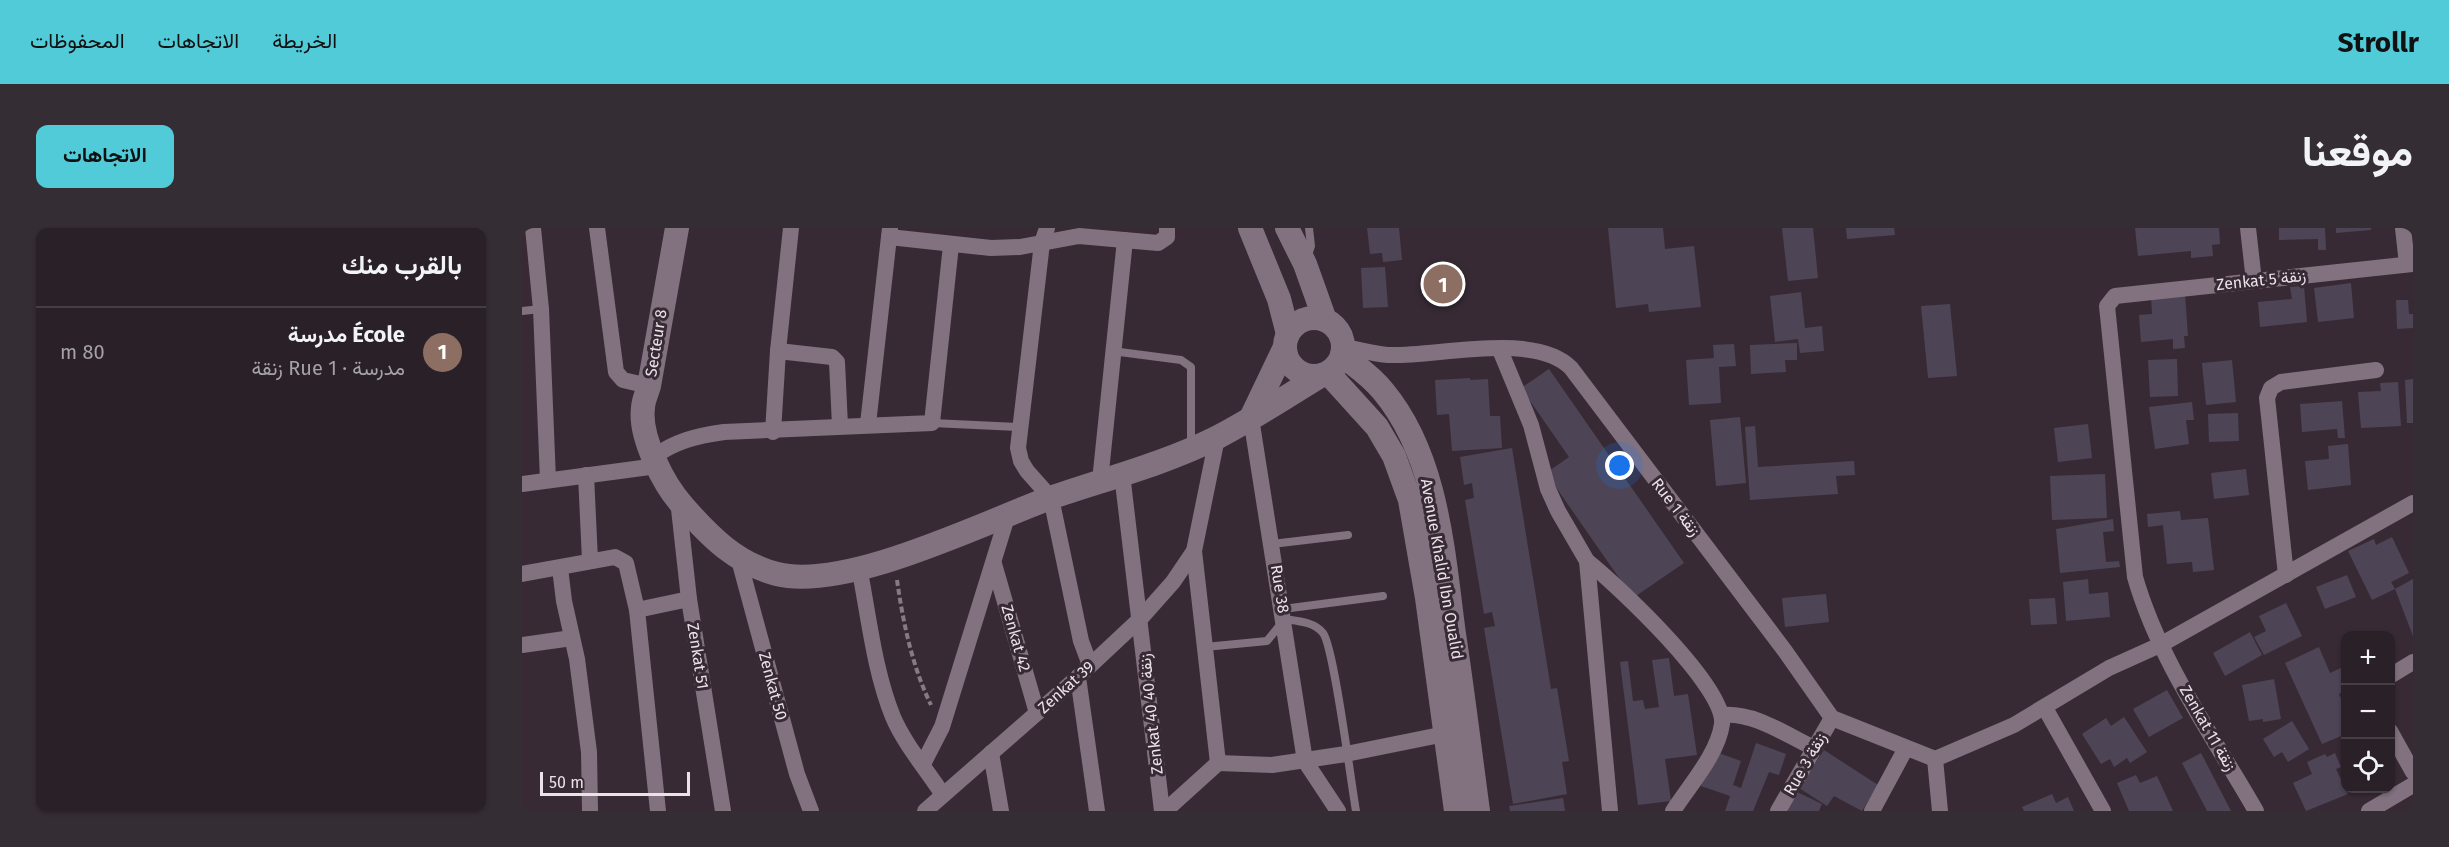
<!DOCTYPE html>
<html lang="ar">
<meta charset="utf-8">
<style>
:root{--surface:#292028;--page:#352d34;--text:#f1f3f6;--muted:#a5a3a8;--line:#453e45;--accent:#52cbd8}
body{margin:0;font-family:"Fira Sans",Vazirmatn,sans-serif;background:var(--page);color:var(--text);direction:rtl}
.controls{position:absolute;right:18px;bottom:18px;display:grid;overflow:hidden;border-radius:12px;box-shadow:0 2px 4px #0004}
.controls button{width:54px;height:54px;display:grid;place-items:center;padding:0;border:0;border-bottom:2px solid var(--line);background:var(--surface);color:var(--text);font:30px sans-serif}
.scale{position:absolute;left:18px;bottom:15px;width:150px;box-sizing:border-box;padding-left:6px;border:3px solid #ebe2e9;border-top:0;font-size:16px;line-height:21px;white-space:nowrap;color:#ebe2e9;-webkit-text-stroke:4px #372a35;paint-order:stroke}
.you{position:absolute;left:1098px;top:238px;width:21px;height:21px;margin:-15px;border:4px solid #fff;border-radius:50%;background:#1a73e8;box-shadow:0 0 0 9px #1a73e833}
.badge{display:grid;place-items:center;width:39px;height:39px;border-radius:50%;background:var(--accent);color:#fff;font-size:20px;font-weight:700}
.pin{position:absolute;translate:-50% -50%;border:3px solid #fff;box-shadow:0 2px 6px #0006}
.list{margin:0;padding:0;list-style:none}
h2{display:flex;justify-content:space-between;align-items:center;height:78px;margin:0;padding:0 24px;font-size:26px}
h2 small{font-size:20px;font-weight:400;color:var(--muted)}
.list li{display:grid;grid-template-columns:39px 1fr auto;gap:18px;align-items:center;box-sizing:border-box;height:90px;padding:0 24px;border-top:2px solid var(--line)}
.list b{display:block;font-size:22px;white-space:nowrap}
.list p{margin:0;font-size:20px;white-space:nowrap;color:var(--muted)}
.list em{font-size:20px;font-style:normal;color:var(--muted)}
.icon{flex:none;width:33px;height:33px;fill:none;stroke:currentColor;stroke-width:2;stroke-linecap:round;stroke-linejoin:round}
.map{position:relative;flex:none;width:1891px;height:583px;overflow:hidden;direction:ltr;border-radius:12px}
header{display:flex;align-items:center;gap:36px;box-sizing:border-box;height:84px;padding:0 30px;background:var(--accent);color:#111}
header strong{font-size:28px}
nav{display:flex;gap:33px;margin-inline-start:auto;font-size:21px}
.intro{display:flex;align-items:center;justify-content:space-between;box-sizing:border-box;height:144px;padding:0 36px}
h1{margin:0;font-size:42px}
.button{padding:15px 27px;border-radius:12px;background:var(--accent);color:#111;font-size:21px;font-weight:700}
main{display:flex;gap:36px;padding:0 36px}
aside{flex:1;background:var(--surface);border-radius:12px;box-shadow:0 2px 4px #0004}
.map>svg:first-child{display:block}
</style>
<header>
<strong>Strollr</strong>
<nav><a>الخريطة</a><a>الاتجاهات</a><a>المحفوظات</a></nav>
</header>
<div class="intro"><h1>موقعنا</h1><a class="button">الاتجاهات</a></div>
<main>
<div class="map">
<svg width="1891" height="583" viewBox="0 0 1891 583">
<rect width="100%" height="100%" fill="#372a35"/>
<!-- building -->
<g fill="#4d4555">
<path d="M845 0H877L880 32 861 34 860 25 848 26Z"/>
<path d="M1086 0H1141L1143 21 1172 18 1179 79 1127 84 1126 76 1094 80Z"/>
<path d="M1260 0H1291L1296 50 1266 53Z"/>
<path d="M1324 0H1372L1373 7 1325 11Z"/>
<path d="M1613 0H1697L1698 16 1690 17 1691 28 1669 30V23L1616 28Z"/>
<path d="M1757 0H1803L1804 22H1796V11L1757 12Z"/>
<path d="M1814 0H1849V2L1814 5Z"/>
<path d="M863 39 866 79 841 80 839 40Z"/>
<path d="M1829 55 1832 90 1796 94 1792 60Z"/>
<path d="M1782 58 1785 94 1738 99 1736 74 1770 71 1768 59Z"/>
<path d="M1279 64 1283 100 1300 98 1302 123 1278 125 1276 111 1253 114 1248 68Z"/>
<path d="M1663 66 1666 108H1662L1663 120 1651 121V111L1619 114 1617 87 1630 86 1629 69Z"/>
<path d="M1874 72H1886L1887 86H1891V100L1875 101Z"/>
<path d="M1428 76 1435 148 1406 150 1399 78Z"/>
<path d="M1275 115V132H1263L1264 144 1229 146 1228 117Z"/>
<path d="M1212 116 1214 138 1197 139 1199 175 1167 177 1164 132 1192 130 1191 117Z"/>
<path d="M1655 131 1656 168 1628 169 1626 132Z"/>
<path d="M1710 132 1714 174 1684 177 1680 135Z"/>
<path d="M1027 141 1162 335 1111 370 1024 245 1047 229 999 160Z"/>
<path d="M948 150V152L966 151 968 188H978L980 220 930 223 927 186 915 187 913 152Z"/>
<path d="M1891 151V195H1885L1883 152Z"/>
<path d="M1876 154 1879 198 1839 200 1836 164 1859 163 1858 155Z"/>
<path d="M1820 173 1823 210H1816L1815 201 1780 204 1778 176Z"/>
<path d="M1670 174 1672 192H1664L1667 216 1633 221 1627 179Z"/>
<path d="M1716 185 1717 213 1687 214 1686 186Z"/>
<path d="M1218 189 1224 255 1194 258 1188 192Z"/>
<path d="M1566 196 1570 230 1536 234 1532 200Z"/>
<path d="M1233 198 1236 239 1332 233 1333 247 1314 248 1316 266 1228 272 1223 199Z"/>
<path d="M1826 216 1829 257 1786 262 1783 233 1807 231 1806 218Z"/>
<path d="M990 220 1029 461 1035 460 1047 533 1040 534 1045 566 991 576 962 400 973 398 970 384 962 386 943 272 952 270 950 255 942 257 938 229Z"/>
<path d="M1724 241 1727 267 1692 271 1689 245Z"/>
<path d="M1583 246 1585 290 1530 292 1528 248Z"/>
<path d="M1658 283 1659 292 1686 290 1692 342 1671 344 1670 334 1645 336 1641 297 1626 299 1625 286Z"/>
<path d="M1591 291 1592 303 1581 304 1584 334 1597 333 1598 339 1538 345 1534 301Z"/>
<path d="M1870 309 1887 345 1869 354 1873 361 1850 372 1826 323 1852 311 1854 317Z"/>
<path d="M1825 347 1834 369 1803 381 1794 359Z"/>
<path d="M1566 351 1567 366 1586 364 1588 389 1544 393 1541 354Z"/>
<path d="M1891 351V408L1873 361Z"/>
<path d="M1304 366 1307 394 1263 399 1260 370Z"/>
<path d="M1533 370 1535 396 1509 397 1507 371Z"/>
<path d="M1764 375 1780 408 1742 427 1732 409 1744 403 1737 388Z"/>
<path d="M1728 404 1740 427 1703 448 1691 425Z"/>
<path d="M1797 419 1808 445 1821 439 1824 445V463L1817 466 1824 481V506L1800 516 1763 435Z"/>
<path d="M1147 430 1152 468 1166 466 1175 527 1143 531 1149 573 1116 577 1098 434 1106 433 1111 473 1121 472 1123 481 1137 479 1130 432Z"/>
<path d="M1752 451 1759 491 1741 494V491L1727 493 1720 457Z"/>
<path d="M1645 462 1661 490 1627 509 1611 481Z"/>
<path d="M1602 489 1625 524 1608 535 1605 530 1592 539 1588 531 1579 536 1560 506 1584 490 1589 498Z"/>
<path d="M1770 493 1787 521 1766 534 1760 524 1752 529 1741 511Z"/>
<path d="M1234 515 1264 526 1257 547 1247 544 1231 583H1203L1208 568 1179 558 1191 523 1219 533 1211 557 1219 560Z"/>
<path d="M1302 522 1356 557 1340 583 1312 568 1305 578 1277 560Z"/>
<path d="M1679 525 1709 583H1685L1660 535Z"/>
<path d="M1813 525 1819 539 1814 541 1826 566 1784 583 1771 555 1790 546 1785 534 1803 526 1805 529Z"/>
<path d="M1614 547 1618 555 1635 548 1651 583H1607L1595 555Z"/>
<path d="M1273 563 1300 576 1297 583H1265Z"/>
<path d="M1530 566 1534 575 1546 569 1552 583H1502L1500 579Z"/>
<path d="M1041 570 1043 583H988L987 578Z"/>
</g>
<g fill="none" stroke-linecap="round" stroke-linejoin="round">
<!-- path -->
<path stroke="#867a84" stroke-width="4" stroke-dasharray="6 3" stroke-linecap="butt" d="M375 352C381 394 390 438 409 477"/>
<!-- lane -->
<g stroke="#827280" stroke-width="8">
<path d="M785 30 789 18 787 0"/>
<path d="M0 83 19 81"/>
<path d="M590 123 659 132 669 139V218"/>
<path d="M410 195 497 199"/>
<path d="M750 316 826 307"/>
<path d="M761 381 861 368"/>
<path d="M683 419 745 413 763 391C776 393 792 394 801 405 812 419 829 555 834 583"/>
</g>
<!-- street -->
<g stroke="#827280" stroke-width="16">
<path d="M11 0 19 81 26 252"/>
<path d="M75 0 94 144 101 152 127 158"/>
<path d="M525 0 520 15 496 220 499 233 505 243 529 270 559 413 568 437"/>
<path d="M1726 0 1732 53"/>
<path d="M1881 0 1885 36"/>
<path d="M367 9 469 20 498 19 557 8 636 15 645 9V0"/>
<path d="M821 119C835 121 851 126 866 127 914 129 1013 103 1049 140L1263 423 1310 490 1413 531"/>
<path d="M978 122 1009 197 1026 261 1036 283 1065 333 1088 583"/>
<path d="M256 123 310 129 315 134 318 198"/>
<path d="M729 190 783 533 816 583"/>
<path d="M346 196 368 0"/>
<path d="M251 204 256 123 269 0"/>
<path d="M130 230C153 213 174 208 202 204L410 195 429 17"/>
<path d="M600 246 640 583"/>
<path d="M64 247 68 332"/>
<path d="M578 253 603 12"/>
<path d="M0 256 135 238"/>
<path d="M156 272 167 371 201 583"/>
<path d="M672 323 696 535"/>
<path d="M217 332 275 546 289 583"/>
<path d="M1065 333C1095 357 1204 459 1200 496 1196 526 1167 558 1151 583"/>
<path d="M472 336 515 485"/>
<path d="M337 339C347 389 352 442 371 489 383 517 405 542 421 567"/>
<path d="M38 340 42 373 55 431 67 524 68 583"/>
<path d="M0 346 93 329 104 335 115 382 136 583"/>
<path d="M1764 347 1745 170 1749 160 1759 154 1854 142"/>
<path d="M115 382 167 371"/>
<path d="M0 417 50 410"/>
<path d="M1868 448 1891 434"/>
<path d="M556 449 575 583"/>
<path d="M1523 480 1581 583"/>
<path d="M1200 487C1233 484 1264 507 1292 520"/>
<path d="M1868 503 1891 544"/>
<path d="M469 525 479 583"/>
<path d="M1413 531 1492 497 1587 440 1638 417 1891 275"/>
<path d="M1413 531 1418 583"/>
<path d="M696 535 750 537 824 526 923 506"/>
<path d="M401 536 420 499 486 286"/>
<path d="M403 583 556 449 619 390 651 354 672 323 695 210"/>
<path d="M643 583 696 535"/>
<path d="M1256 583 1310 490"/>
<path d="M1350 583 1384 520"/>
<path d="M1734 583C1691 508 1637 433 1613 349L1585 78 1593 68 1891 36"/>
<path d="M1847 583 1891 557"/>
</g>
<!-- secondary -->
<g stroke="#827280" stroke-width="24">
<path d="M155 0 127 158C125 165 121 173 121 180 117 209 142 257 161 278 188 309 215 336 255 346 324 363 461 295 528 270 583 251 642 236 694 210 731 191 765 168 800 147"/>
<path d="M728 0 757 71 766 106"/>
<path d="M765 0 783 36 803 92"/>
<circle cx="792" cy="119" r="29"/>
<path d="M820 127C835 139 849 148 861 163 916 229 921 325 932 406 941 465 948 524 956 583"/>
<path d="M806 145 855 199 872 228 888 272 905 370 934 583"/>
<path d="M729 190 763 119"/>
</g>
</g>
<g text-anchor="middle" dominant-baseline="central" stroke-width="6" stroke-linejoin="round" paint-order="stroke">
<!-- street labels -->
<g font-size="16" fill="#ebe2e9" stroke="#372a35">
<text transform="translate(1739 52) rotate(-6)">Zenkat 5 زنقة</text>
<text transform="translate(134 115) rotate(-81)">Secteur 8</text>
<text transform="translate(1154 279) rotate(52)">Rue 1 زنقة</text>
<text transform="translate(920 341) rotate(80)">Avenue Khalid Ibn Oualid</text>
<text transform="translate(758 361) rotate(81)">Rue 38</text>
<text transform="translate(494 410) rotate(74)">Zenkat 42</text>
<text transform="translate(176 428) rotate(81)">Zenkat 51</text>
<text transform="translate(251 458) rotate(75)">Zenkat 50</text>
<text transform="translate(544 459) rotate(-42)">Zenkat 39</text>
<text transform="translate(629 486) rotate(-96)">Zenkat 40 زنقة 40</text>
<text transform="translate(1686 500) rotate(60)">Zenkat 11 زنقة</text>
<text transform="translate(1283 536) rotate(-60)">Rue 3 زنقة</text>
</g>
</g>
</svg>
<div class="controls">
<button>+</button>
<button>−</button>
<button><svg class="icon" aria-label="locate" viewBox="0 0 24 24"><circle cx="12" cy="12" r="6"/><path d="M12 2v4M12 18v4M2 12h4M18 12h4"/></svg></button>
</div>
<div class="scale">50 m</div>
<div class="you"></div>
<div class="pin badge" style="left:921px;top:56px;background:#8d6e63">1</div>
</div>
<aside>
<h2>بالقرب منك<small></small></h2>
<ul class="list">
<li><span class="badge" style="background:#8d6e63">1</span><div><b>École مدرسة</b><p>مدرسة · Rue 1 زنقة</p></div><em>80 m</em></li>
</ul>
</aside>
</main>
